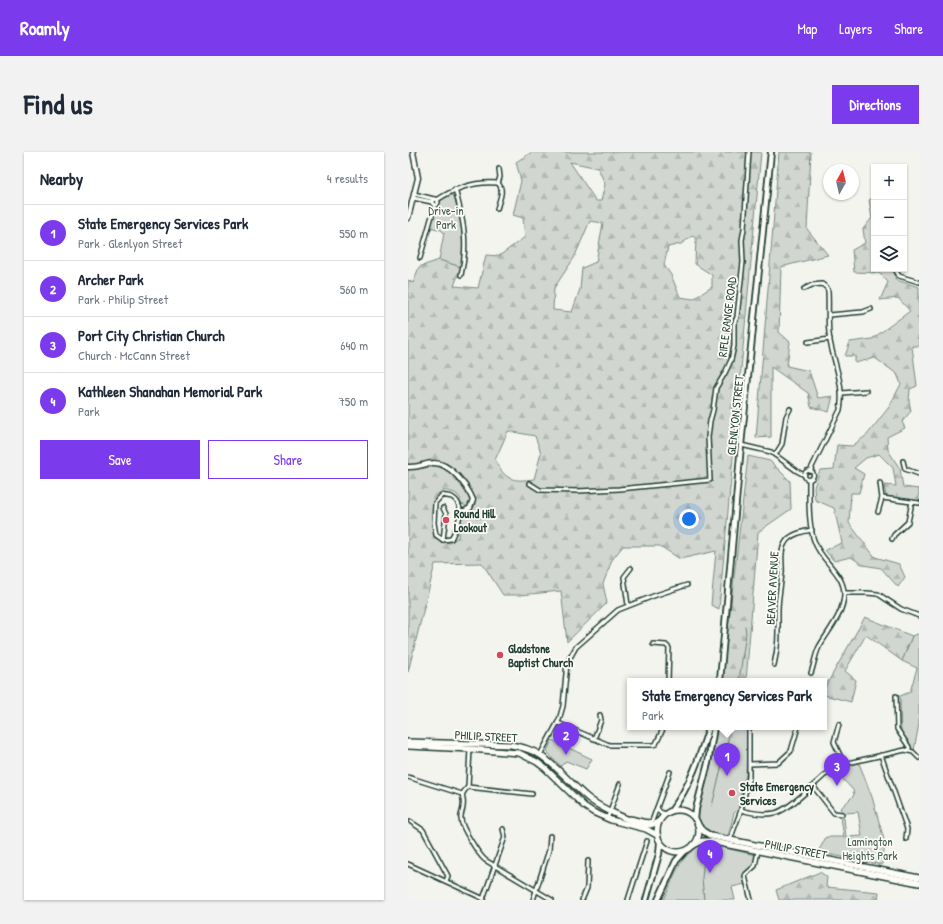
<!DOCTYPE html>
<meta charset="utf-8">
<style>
:root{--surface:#fff;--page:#f2f2f3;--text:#1f2937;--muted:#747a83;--line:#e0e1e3;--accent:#7c3aed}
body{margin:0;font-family:"Patrick Hand",sans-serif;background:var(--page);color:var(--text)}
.controls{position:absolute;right:12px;top:12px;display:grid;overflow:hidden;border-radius:0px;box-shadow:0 1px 3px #0004}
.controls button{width:36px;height:36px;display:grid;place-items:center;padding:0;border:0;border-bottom:1px solid var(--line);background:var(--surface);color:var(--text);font:20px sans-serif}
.compass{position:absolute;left:415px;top:12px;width:36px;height:36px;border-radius:50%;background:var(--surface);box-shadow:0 1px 3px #0004;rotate:8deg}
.you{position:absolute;left:281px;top:367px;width:14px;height:14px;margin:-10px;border:3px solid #fff;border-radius:50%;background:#1a73e8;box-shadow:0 0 0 6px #1a73e833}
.badge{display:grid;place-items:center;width:26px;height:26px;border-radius:50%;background:var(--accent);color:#fff;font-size:13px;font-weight:700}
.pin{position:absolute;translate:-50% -33px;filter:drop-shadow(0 1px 2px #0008)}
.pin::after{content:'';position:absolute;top:21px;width:14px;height:12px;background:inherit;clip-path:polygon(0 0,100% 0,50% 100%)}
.popup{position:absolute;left:219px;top:526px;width:200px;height:52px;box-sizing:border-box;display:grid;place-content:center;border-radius:0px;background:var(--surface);filter:drop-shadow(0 1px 3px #0005);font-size:13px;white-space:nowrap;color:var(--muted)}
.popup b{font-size:15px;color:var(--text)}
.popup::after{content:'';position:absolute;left:50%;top:100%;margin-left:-8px;border:8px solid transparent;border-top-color:var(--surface)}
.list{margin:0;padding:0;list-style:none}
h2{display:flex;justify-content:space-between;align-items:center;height:52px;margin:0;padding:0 16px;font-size:17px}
h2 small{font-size:13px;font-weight:400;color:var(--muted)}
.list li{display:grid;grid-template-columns:26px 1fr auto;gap:12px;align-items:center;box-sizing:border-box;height:56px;padding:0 16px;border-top:1px solid var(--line)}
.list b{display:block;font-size:15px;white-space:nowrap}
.list p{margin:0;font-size:13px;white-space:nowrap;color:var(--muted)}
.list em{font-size:13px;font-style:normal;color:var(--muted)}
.actions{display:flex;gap:8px;padding:12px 16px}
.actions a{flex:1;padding:9px 0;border:1px solid var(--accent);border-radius:0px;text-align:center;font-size:14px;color:var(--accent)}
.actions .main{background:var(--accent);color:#fff}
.icon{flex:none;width:22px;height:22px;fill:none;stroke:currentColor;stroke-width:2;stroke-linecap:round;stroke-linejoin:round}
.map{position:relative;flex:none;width:511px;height:748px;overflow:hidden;border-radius:0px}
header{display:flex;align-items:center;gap:24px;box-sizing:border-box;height:56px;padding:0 20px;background:var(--accent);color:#fff}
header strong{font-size:19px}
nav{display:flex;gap:22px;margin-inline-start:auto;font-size:14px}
.intro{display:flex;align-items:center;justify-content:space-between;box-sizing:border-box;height:96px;padding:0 24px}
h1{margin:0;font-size:28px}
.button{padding:10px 18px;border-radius:0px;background:var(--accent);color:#fff;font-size:14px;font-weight:700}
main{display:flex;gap:24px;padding:0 24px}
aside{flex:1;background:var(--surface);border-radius:0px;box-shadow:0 1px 3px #0004}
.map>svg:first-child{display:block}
</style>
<header>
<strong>Roamly</strong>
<nav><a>Map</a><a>Layers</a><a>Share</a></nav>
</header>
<div class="intro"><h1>Find us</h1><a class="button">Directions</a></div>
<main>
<aside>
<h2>Nearby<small>4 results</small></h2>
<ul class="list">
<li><span class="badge">1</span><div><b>State Emergency Services Park</b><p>Park · Glenlyon Street</p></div><em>550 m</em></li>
<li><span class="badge">2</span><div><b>Archer Park</b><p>Park · Philip Street</p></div><em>560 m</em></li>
<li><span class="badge">3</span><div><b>Port City Christian Church</b><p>Church · McCann Street</p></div><em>640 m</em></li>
<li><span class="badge">4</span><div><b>Kathleen Shanahan Memorial Park</b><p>Park</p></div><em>750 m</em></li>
</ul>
<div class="actions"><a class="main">Save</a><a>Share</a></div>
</aside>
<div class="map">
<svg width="511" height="748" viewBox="0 0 511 748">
<defs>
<pattern id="forest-firs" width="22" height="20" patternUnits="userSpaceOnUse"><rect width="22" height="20" fill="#d1d6d1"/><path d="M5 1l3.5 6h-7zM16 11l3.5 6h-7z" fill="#b3b9b4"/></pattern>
</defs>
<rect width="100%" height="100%" fill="#f4f4ef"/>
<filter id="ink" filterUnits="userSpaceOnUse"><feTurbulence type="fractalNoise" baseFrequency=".025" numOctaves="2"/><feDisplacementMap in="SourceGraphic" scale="8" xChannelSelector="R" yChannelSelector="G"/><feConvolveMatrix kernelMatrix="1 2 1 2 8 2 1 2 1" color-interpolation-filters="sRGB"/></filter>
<g filter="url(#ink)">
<!-- green -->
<g fill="#d1d6d1" stroke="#788a82">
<path d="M44 43 47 45C53 69 57 90 53 115L31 108 36 81 33 78 22 75C26 63 29 45 44 43Z"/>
<path d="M509 482 511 483V572L506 598 502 595 493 584 492 544 502 540 509 516 494 509 504 484Z"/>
<path d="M309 575H340L338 622 331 649V656L326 661 321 681 319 684C273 678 293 647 302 618 305 604 306 589 309 575Z"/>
<path d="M144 588 184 607 178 617 158 609 153 614 144 606 139 599Z"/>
<path d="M451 611 464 645 477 691 474 713 410 700 418 685H436L433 666H436L438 685 454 684 450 660 438 661 432 657 446 643 445 638 427 619 431 616Z"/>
<path d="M297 692 309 694 347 703C347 706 347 710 345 713 339 721 333 719 337 732L324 735 327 748H256C265 728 272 699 297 692Z"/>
</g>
<!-- forest -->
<g fill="url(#forest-firs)" stroke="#788a82" fill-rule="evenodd">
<path d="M124 0H353L311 457 303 453 308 399 272 407 252 394H215L204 408 195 432 199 451 159 490 153 439 112 443H95L74 411 27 412 0 520V128L5 131 11 115 31 108 53 115 46 134 70 136 78 103 91 104 117 85 115 66 105 63 113 29 108 10ZM162 10 190 16 197 32 193 49H188ZM182 69 195 71 188 110 174 116 172 137 164 160 145 158 146 136 166 106ZM284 84 288 86 287 112 304 123V135L285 147 272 145 263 123 256 113 260 95 273 92ZM100 279 127 284 133 301 126 327C104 330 97 328 87 308ZM35 338 47 341 53 347 50 350 51 352 57 353 58 360 54 362V364L50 385 42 391C19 389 22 362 29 346L27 344Z"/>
<path d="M371 0H403L399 77 420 103 373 115 371 180 382 190 379 214 401 219 410 246 425 244 421 260 403 255 400 241 363 215V285L348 286Z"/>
<path d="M466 45V117H486L488 128 511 135V194H504L509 234 502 237 501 249 503 259 494 270 497 276 479 285 480 298 492 317 495 335 511 337V349L478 344 476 333 488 334 485 316 471 302 458 306 446 316 456 322 451 341H443L441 371 467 405 491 412 497 425 490 435 473 416 455 413 443 405 426 409 417 398 434 391 426 356 407 348 406 335 412 318 426 317 429 293 444 294 459 283 481 255 493 232 489 222 467 206 447 211V204H437L442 190 464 187 502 159 490 146 472 148 480 130 471 121 446 120 444 98 457 91 455 77 464 66 461 48Z"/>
<path d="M340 304 362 309 382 329 383 357 350 380 338 529H314Z"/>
<path d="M457 465 504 484 494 509 458 483 437 519 448 528 443 550 416 543V537Z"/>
<path d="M412 720 419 725 418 735 471 740 470 748H371L368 738Z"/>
</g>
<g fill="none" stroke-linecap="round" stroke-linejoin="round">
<!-- stream -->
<g stroke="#6e8179" stroke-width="1">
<path d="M331 529 338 481 337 474"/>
<path d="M304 654 323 575"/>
<path d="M296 748 294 726 297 694"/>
</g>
<defs>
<g id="minor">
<path d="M90 31 92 25 91 17"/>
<path d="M47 37C55 67 61 91 53 123"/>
<path d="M6 42 26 47"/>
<path d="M5 46 24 50"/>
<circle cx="27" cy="50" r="3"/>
<path d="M29 48C48 35 67 29 90 31"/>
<path d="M89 57C91 48 97 38 90 31"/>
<path d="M12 106 27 53"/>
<path d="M487 117 491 124 511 130"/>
<path d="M396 137 404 133 414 132 419 136 420 139C421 155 419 173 422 189 426 211 437 235 432 258L402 319"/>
<path d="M421 163 455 160 463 157"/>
<path d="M400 190 422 187"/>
<path d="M434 241 458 239"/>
<path d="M333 293 363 300 389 319 396 323"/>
<path d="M367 303 374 292 378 265 382 257"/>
<path d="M495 309 497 317 511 322"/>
<circle cx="401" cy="323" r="4.5"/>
<path d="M401 328C401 346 400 375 407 391 414 410 437 422 436 443 435 463 420 479 411 495 407 503 406 513 403 521"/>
<path d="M121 331 132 338 170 339 211 337 302 328 300 285 302 269 305 258 308 236 317 221 323 208 326 194V172L329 165 335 110 334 88 336 77 341 0"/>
<path d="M34 343C36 344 41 344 44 345 59 354 49 376 43 387L35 388 28 383 26 371 27 351Z"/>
<path d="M474 346 511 351"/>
<path d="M470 360 474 346 472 331"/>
<path d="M484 387 486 383 500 370 504 350"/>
<path d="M35 388 38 362 35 356"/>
<path d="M436 441H459L470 442 493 457 511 464"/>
<path d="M220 453 216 425 223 416"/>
<path d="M245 492 258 493 261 496 260 529"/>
<path d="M366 513C371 491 370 480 370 458 370 446 373 433 374 421 375 412 371 400 377 391 381 383 395 379 404 378"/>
<path d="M488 544 489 577 501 595V598"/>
<path d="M150 571 201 593H245L248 592 256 575"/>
<path d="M431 572 426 590 436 612"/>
<path d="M186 587 193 568 192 563"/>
<path d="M62 597 60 635C50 645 57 644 55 655 55 659 52 663 53 667 53 675 71 703 77 708L144 748"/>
<path d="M132 603 151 568 155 554 159 511 168 495 210 458 248 443 279 433"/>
<path d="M473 603 499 677 498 687"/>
<path d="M342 612 370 611 383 599 390 575"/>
<path d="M0 625 54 642"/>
<path d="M405 634 426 661 434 662"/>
<path d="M60 635 124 642"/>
<path d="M249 656 252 660 257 662"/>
<path d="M333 658C343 661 356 663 367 661 380 658 399 639 409 630 416 624 422 617 431 613L497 598 505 600 511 606"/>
<path d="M221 666C229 666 236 672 244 669L262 620"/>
<path d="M199 667 212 632"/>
<path d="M3 670 15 678 40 724 38 729"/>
<path d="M322 688 333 658 341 625V575"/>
<path d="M0 712 76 747"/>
<path d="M75 747 97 685 95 677"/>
<path d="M125 748 141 698 142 684"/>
<path d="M174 748 179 736 180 709"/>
<path d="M220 748 239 689"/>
<path d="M343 748 337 724 338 722 347 714 350 699"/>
</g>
<g id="tertiary">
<path d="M0 66 10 26 5 0"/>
<path d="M0 315C11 316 17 311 25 311 42 310 59 334 65 348L62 356 57 359H51"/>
</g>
<g id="secondary">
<path d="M312 529 333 293 363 0"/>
<path d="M263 659C282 635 292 604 301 575"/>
<path d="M287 667 288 657 300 611 306 575"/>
<path d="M238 748 251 702 252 691"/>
<path d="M250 748 268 709 277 699"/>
</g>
<g id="primary">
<path d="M0 590 103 593C113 595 123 597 132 603 150 615 163 632 180 646 191 655 229 674 242 673 245 673 248 671 251 669"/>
<path d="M0 594 62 597 111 601 129 610 137 616 176 654 185 660 203 668 238 677 249 683"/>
<circle cx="270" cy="679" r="21"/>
<path d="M290 673 295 679 303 684 511 726"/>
<path d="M286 693 294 689H301L511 731"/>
</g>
</defs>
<!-- minor casing -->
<use href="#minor" stroke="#1f3d34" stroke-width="6"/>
<!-- tertiary casing -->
<use href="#tertiary" stroke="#1f3d34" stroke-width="7"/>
<!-- secondary casing -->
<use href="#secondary" stroke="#1f3d34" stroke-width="8"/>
<!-- primary casing -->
<use href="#primary" stroke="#1f3d34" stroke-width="8"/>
<!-- minor -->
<use href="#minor" stroke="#fdfcf7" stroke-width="3"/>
<!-- tertiary -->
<use href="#tertiary" stroke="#fdfcf7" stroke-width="4"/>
<!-- secondary -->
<use href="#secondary" stroke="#fdfcf7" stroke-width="4.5"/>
<!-- primary -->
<use href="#primary" stroke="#fdfcf7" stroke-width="5"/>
</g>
</g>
<!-- markers -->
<g fill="#d1495b" stroke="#fdfcf7" stroke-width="1.5">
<circle cx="38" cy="368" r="4"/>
<circle cx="92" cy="503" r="4"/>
<circle cx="324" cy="641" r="4"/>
</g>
<g text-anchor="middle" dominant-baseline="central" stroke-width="3.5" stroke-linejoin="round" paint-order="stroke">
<!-- park labels -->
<g font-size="12" fill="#435c53" stroke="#fdfcf7">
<text x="38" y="58">Drive-in<tspan x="38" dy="14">Park</tspan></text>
<text x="462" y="689">Lamington<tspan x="462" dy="14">Heights Park</tspan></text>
</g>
<!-- street labels -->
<g font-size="12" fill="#1f3d34" stroke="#fdfcf7">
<text transform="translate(319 165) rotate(-83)">RIFLE RANGE ROAD</text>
<text transform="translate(327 263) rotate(-84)">GLENLYON STREET</text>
<text transform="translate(364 436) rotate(-87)">BEAVER AVENUE</text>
<text transform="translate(78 584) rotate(3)">PHILIP STREET</text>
<text transform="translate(388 697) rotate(11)">PHILIP STREET</text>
</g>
<!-- poi labels -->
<g font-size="12" font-weight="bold" fill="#1f3d34" stroke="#fdfcf7" text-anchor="start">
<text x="46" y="361">Round Hill<tspan x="46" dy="14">Lookout</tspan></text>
<text x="100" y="496">Gladstone<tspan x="100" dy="14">Baptist Church</tspan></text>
<text x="332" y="634">State Emergency<tspan x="332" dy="14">Services</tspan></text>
</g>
</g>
</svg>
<div class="controls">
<button>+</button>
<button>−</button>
<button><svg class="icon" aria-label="layers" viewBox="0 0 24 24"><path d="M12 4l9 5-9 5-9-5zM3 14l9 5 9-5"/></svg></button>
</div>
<svg class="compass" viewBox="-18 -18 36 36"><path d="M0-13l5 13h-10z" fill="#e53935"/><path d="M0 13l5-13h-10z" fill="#747a83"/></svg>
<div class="you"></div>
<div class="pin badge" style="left:319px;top:624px">1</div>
<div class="popup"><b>State Emergency Services Park</b>Park</div>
<div class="pin badge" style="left:158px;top:603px">2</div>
<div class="pin badge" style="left:429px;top:634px">3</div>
<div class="pin badge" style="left:302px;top:721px">4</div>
</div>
</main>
